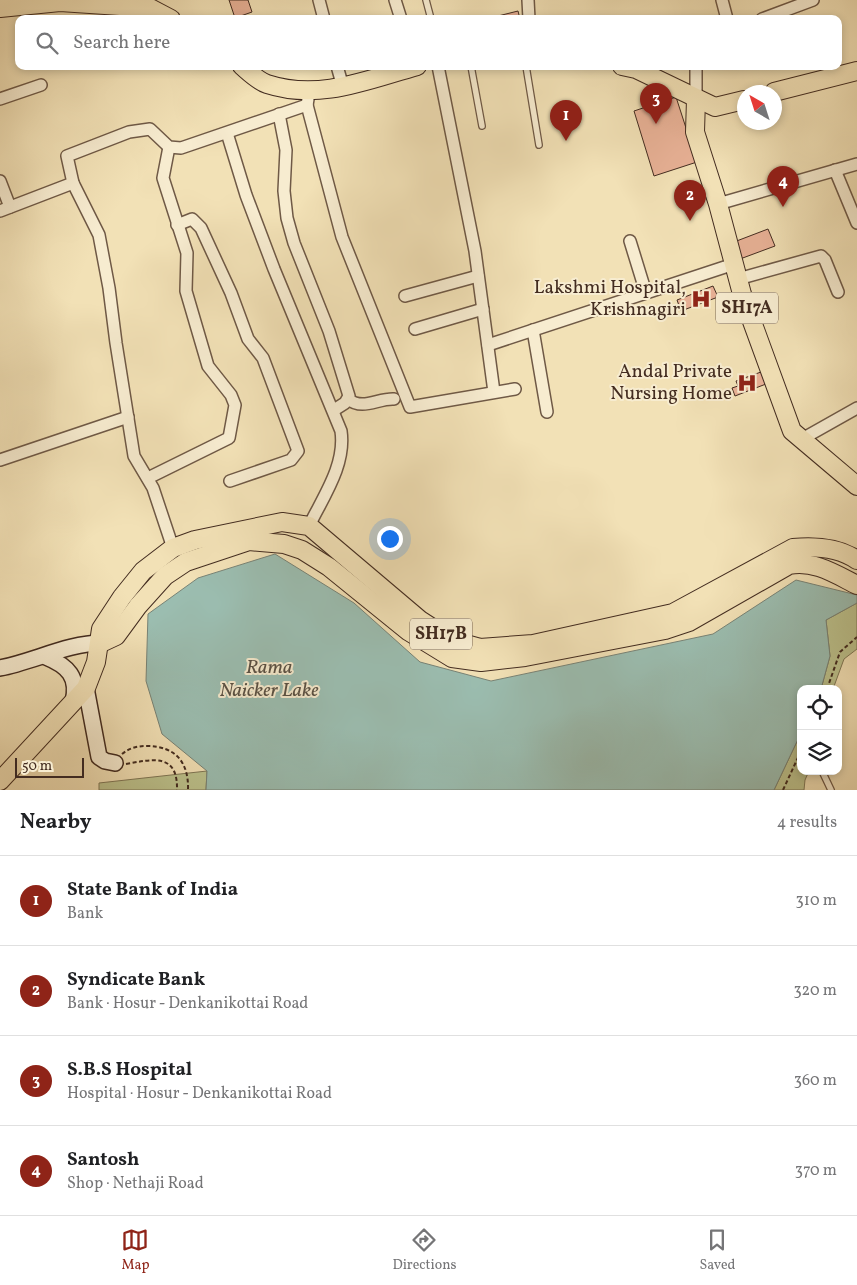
<!DOCTYPE html>
<meta charset="utf-8">
<style>
:root{--surface:#fff;--page:#f2f2f2;--text:#202124;--muted:#757577;--line:#e0e0e0;--accent:#8f2418}
body{margin:0;font-family:Vollkorn,serif;background:var(--page);color:var(--text)}
.controls{position:absolute;right:15px;bottom:15px;display:grid;overflow:hidden;border-radius:10px;box-shadow:0 2px 8px #0003}
.controls button{width:45px;height:45px;display:grid;place-items:center;padding:0;border:0;border-bottom:1px solid var(--line);background:var(--surface);color:var(--text);font:25px sans-serif}
.compass{position:absolute;left:737px;top:85px;width:45px;height:45px;border-radius:50%;background:var(--surface);box-shadow:0 2px 8px #0003;rotate:321deg}
.scale{position:absolute;left:15px;bottom:12px;width:69px;box-sizing:border-box;padding-left:5px;border:2px solid #432c20;border-top:0;font-size:14px;line-height:18px;white-space:nowrap;color:#432c20;-webkit-text-stroke:4px #f7ecd0;paint-order:stroke}
.you{position:absolute;left:389px;top:538px;width:18px;height:18px;margin:-12px;border:4px solid #fff;border-radius:50%;background:#1a73e8;box-shadow:0 0 0 8px #1a73e833}
.badge{display:grid;place-items:center;width:32px;height:32px;border-radius:50%;background:var(--accent);color:#fff;font-size:16px;font-weight:700}
.pin{position:absolute;translate:-50% -41px;filter:drop-shadow(0 1px 2px #0008)}
.pin::after{content:'';position:absolute;top:26px;width:18px;height:15px;background:inherit;clip-path:polygon(0 0,100% 0,50% 100%)}
.list{margin:0;padding:0;list-style:none}
h2{display:flex;justify-content:space-between;align-items:center;height:65px;margin:0;padding:0 20px;font-size:21px}
h2 small{font-size:16px;font-weight:400;color:var(--muted)}
.list li{display:grid;grid-template-columns:32px 1fr auto;gap:15px;align-items:center;box-sizing:border-box;height:90px;padding:0 20px;border-top:1px solid var(--line)}
.list b{display:block;font-size:19px;white-space:nowrap}
.list p{margin:0;font-size:16px;white-space:nowrap;color:var(--muted)}
.list em{font-size:16px;font-style:normal;color:var(--muted)}
.icon{flex:none;width:28px;height:28px;fill:none;stroke:currentColor;stroke-width:2;stroke-linecap:round;stroke-linejoin:round}
.map{position:relative;flex:none;width:857px;height:790px;overflow:hidden}
.search{position:absolute;background:var(--surface);box-shadow:0 2px 8px #0003;left:15px;right:15px;top:15px;height:55px;display:flex;align-items:center;gap:12px;box-sizing:border-box;padding:0 18px;border-radius:10px;color:var(--muted);font-size:19px}
.sheet{height:425px;background:var(--surface)}
nav{display:flex;justify-content:space-around;align-items:center;box-sizing:border-box;height:70px;border-top:1px solid var(--line);background:var(--surface);font-size:14px;color:var(--muted)}
nav a{display:grid;justify-items:center;gap:2px}
nav .on{color:var(--accent)}
.map>svg:first-child{display:block}
</style>
<div class="map">
<svg width="857" height="790" viewBox="0 0 857 790">
<rect width="100%" height="100%" fill="#f2e1b6"/>
<filter id="stains"><feTurbulence type="fractalNoise" baseFrequency=".004" numOctaves="4"/><feColorMatrix values="0 0 0 0 .2 0 0 0 0 .09 0 0 0 0 .02 0 0 0 .5 -.17"/></filter>
<radialGradient id="worn" r=".72"><stop offset=".6" stop-color="#630" stop-opacity="0"/><stop offset="1" stop-color="#630" stop-opacity=".3"/></radialGradient>
<!-- green -->
<g fill="#bcc28d" stroke="#807756">
<path d="M857 603V649L844 659 833 689H821L830 656 826 620Z"/>
<path d="M801 733V771H809L805 780 804 790H774Z"/>
<path d="M207 771 206 790H99V783Z"/>
</g>
<!-- water -->
<path fill="#9bbdb0" stroke="#788376" d="M275 554 354 603 420 662 491 681 713 634 796 580 857 595V603L826 620 830 656 821 689H801V733L774 790H206L207 771 162 734 146 681 148 614 198 578Z"/>
<!-- building -->
<g fill="#e8b196" stroke="#432c20">
<path d="M229 0H248L252 12 235 18Z"/>
<path d="M518 11 520 19H486Z"/>
<path d="M676 97 697 162 654 176 634 111Z"/>
<path d="M768 229 775 246 740 259 734 242Z"/>
<path d="M713 286 718 297 681 311 677 300Z"/>
<path d="M761 372 766 384 735 396 732 388 738 386 736 381Z"/>
</g>
<g fill="none" stroke-linecap="round" stroke-linejoin="round">
<defs>
<g id="lane">
<path d="M426 0 431 19"/>
<path d="M471 66 482 126"/>
<path d="M526 66 539 145"/>
<path d="M822 771 831 790"/>
</g>
<g id="street">
<path d="M319 0 324 19"/>
<path d="M395 0 401 19"/>
<path d="M528 0 529 19"/>
<path d="M722 0 727 19"/>
<path d="M762 19 813 0"/>
<path d="M337 66 343 87"/>
<path d="M438 66 475 251 494 392"/>
<path d="M0 99 41 85"/>
<path d="M696 99V66"/>
<path d="M307 105 342 237 410 407 515 389"/>
<path d="M279 114 286 150 284 191 287 218 294 243 329 331 349 396 345 403 334 410"/>
<path d="M227 133 246 195 274 269 341 431C346 465 323 497 309 526"/>
<path d="M835 170 857 223"/>
<path d="M0 181 10 207"/>
<path d="M73 183 99 235 109 288 116 343 134 456 153 488 173 548"/>
<path d="M718 204 857 164"/>
<path d="M0 211 73 183 67 156 129 132 150 129 169 147 181 148 307 105 308 99"/>
<path d="M177 225 192 219 201 228 231 293 248 339 263 358 298 451 291 460 230 481"/>
<path d="M630 241 646 293"/>
<path d="M738 279 821 256 825 260 838 292"/>
<path d="M405 296 478 276"/>
<path d="M415 329 483 309"/>
<path d="M533 330 547 412"/>
<path d="M488 345 734 264"/>
<path d="M348 399C363 411 378 398 394 399"/>
<path d="M802 439 857 408"/>
<path d="M0 460 128 417"/>
<path d="M148 478 229 438 235 405 231 395 208 366 186 291 187 253 163 178 169 147"/>
</g>
<g id="secondary">
<path d="M46 657C68 666 79 677 73 702"/>
<path d="M0 668C32 662 69 643 101 643"/>
<path d="M86 688 99 757 105 761 115 763"/>
</g>
<g id="primary">
<path d="M0 8 60 2 150 8 171 19"/>
<path d="M242 66C249 72 258 81 267 84 319 101 367 80 417 66"/>
<path d="M622 66 636 69 715 107 744 100"/>
<path d="M774 92 857 71"/>
<path d="M696 99 695 132 718 204 742 294 792 431 857 486"/>
<path d="M101 643 116 636 138 606 165 576 186 562 249 541 284 544 302 550 329 567 408 631 452 658 481 662 525 657 665 630 689 622 789 565C814 560 835 574 857 585"/>
<path d="M0 781 86 688 96 662 101 629 122 597 143 571 173 548 195 540 282 522 309 526 420 620 451 640 480 648 533 644 673 613 793 548C814 546 838 547 857 560"/>
</g>
</defs>
<!-- lane casing -->
<use href="#lane" stroke="#6f5946" stroke-width="8"/>
<!-- street casing -->
<use href="#street" stroke="#6f5946" stroke-width="14"/>
<!-- secondary casing -->
<use href="#secondary" stroke="#432c20" stroke-width="18"/>
<!-- primary casing -->
<use href="#primary" stroke="#432c20" stroke-width="20"/>
<!-- path -->
<g stroke="#432c20" stroke-width="2" stroke-dasharray="4 2.5" stroke-linecap="butt">
<path d="M827 689 840 652 857 637"/>
<path d="M122 754C129 748 137 746 147 746 175 746 189 762 188 790"/>
<path d="M126 764C153 759 178 753 177 790"/>
<path d="M783 790 801 751"/>
</g>
<!-- lane -->
<use href="#lane" stroke="#f7ecd0" stroke-width="5.5"/>
<!-- street -->
<use href="#street" stroke="#f7ecd0" stroke-width="11"/>
<!-- secondary -->
<use href="#secondary" stroke="#f7ecd0" stroke-width="15"/>
<!-- primary -->
<use href="#primary" stroke="#f2e1b6" stroke-width="18"/>
</g>
<!-- icons -->
<defs>
<symbol id="hospital-bare" viewBox="-9 -9 18 18"><path d="M-5-5h3v3.5h4V-5h3V5h-3V1.5h-4V5h-3Z" fill="#8f2418" stroke="#f7ecd0" stroke-width="2.5" paint-order="stroke"/></symbol>
</defs>
<g fill-rule="evenodd">
<use href="#hospital-bare" x="687" y="285" width="28" height="28"/>
<use href="#hospital-bare" x="733" y="369" width="28" height="28"/>
</g>
<g text-anchor="middle" dominant-baseline="central" stroke-width="4" stroke-linejoin="round" paint-order="stroke">
<!-- shield labels -->
<g fill="#f7ecd0" stroke="#796655" stroke-width="1">
<rect x="716" y="292.5" width="62" height="31" rx="4"/>
<rect x="410" y="618.5" width="62" height="31" rx="4"/>
</g>
<g font-size="18" font-weight="bold" fill="#432c20">
<text x="747" y="308">SH17A</text>
<text x="441" y="634">SH17B</text>
</g>
<!-- poi labels -->
<g font-size="19" fill="#432c20" stroke="#f7ecd0" text-anchor="end">
<text x="686" y="288">Lakshmi Hospital,<tspan x="686" dy="22">Krishnagiri</tspan></text>
<text x="732" y="372">Andal Private<tspan x="732" dy="22">Nursing Home</tspan></text>
</g>
<!-- water labels -->
<g font-size="20" font-style="italic" fill="#595044" stroke="#f7ecd0">
<text x="269" y="668">Rama<tspan x="269" dy="23">Naicker Lake</tspan></text>
</g>
</g>
<rect width="100%" height="100%" filter="url(#stains)"/>
<rect width="100%" height="100%" fill="url(#worn)"/>
</svg>
<div class="controls">
<button><svg class="icon" aria-label="locate" viewBox="0 0 24 24"><circle cx="12" cy="12" r="6"/><path d="M12 2v4M12 18v4M2 12h4M18 12h4"/></svg></button>
<button><svg class="icon" aria-label="layers" viewBox="0 0 24 24"><path d="M12 4l9 5-9 5-9-5zM3 14l9 5 9-5"/></svg></button>
</div>
<svg class="compass" viewBox="-18 -18 36 36"><path d="M0-13l5 13h-10z" fill="#e53935"/><path d="M0 13l5-13h-10z" fill="#757577"/></svg>
<div class="scale">50 m</div>
<div class="you"></div>
<div class="pin badge" style="left:566px;top:141px">1</div>
<div class="pin badge" style="left:690px;top:221px">2</div>
<div class="pin badge" style="left:656px;top:124px">3</div>
<div class="pin badge" style="left:783px;top:207px">4</div>
<div class="search"><svg class="icon" aria-label="search" viewBox="0 0 24 24"><circle cx="10" cy="10" r="6"/><path d="M15 15l6 6"/></svg>Search here</div>
</div>
<section class="sheet">
<h2>Nearby<small>4 results</small></h2>
<ul class="list">
<li><span class="badge">1</span><div><b>State Bank of India</b><p>Bank</p></div><em>310 m</em></li>
<li><span class="badge">2</span><div><b>Syndicate Bank</b><p>Bank · Hosur - Denkanikottai Road</p></div><em>320 m</em></li>
<li><span class="badge">3</span><div><b>S.B.S Hospital</b><p>Hospital · Hosur - Denkanikottai Road</p></div><em>360 m</em></li>
<li><span class="badge">4</span><div><b>Santosh</b><p>Shop · Nethaji Road</p></div><em>370 m</em></li>
</ul>
</section>
<nav>
<a class="on"><svg class="icon" aria-label="map" viewBox="0 0 24 24"><path d="M3 6l6-2 6 2 6-2v14l-6 2-6-2-6 2zM9 4v14M15 6v14"/></svg>Map</a>
<a><svg class="icon" aria-label="directions" viewBox="0 0 24 24"><path d="M12 3l9 9-9 9-9-9zM9 14v-3h6M13 9l2 2-2 2"/></svg>Directions</a>
<a><svg class="icon" aria-label="saved" viewBox="0 0 24 24"><path d="M7 4h10v16l-5-4-5 4z"/></svg>Saved</a>
</nav>
